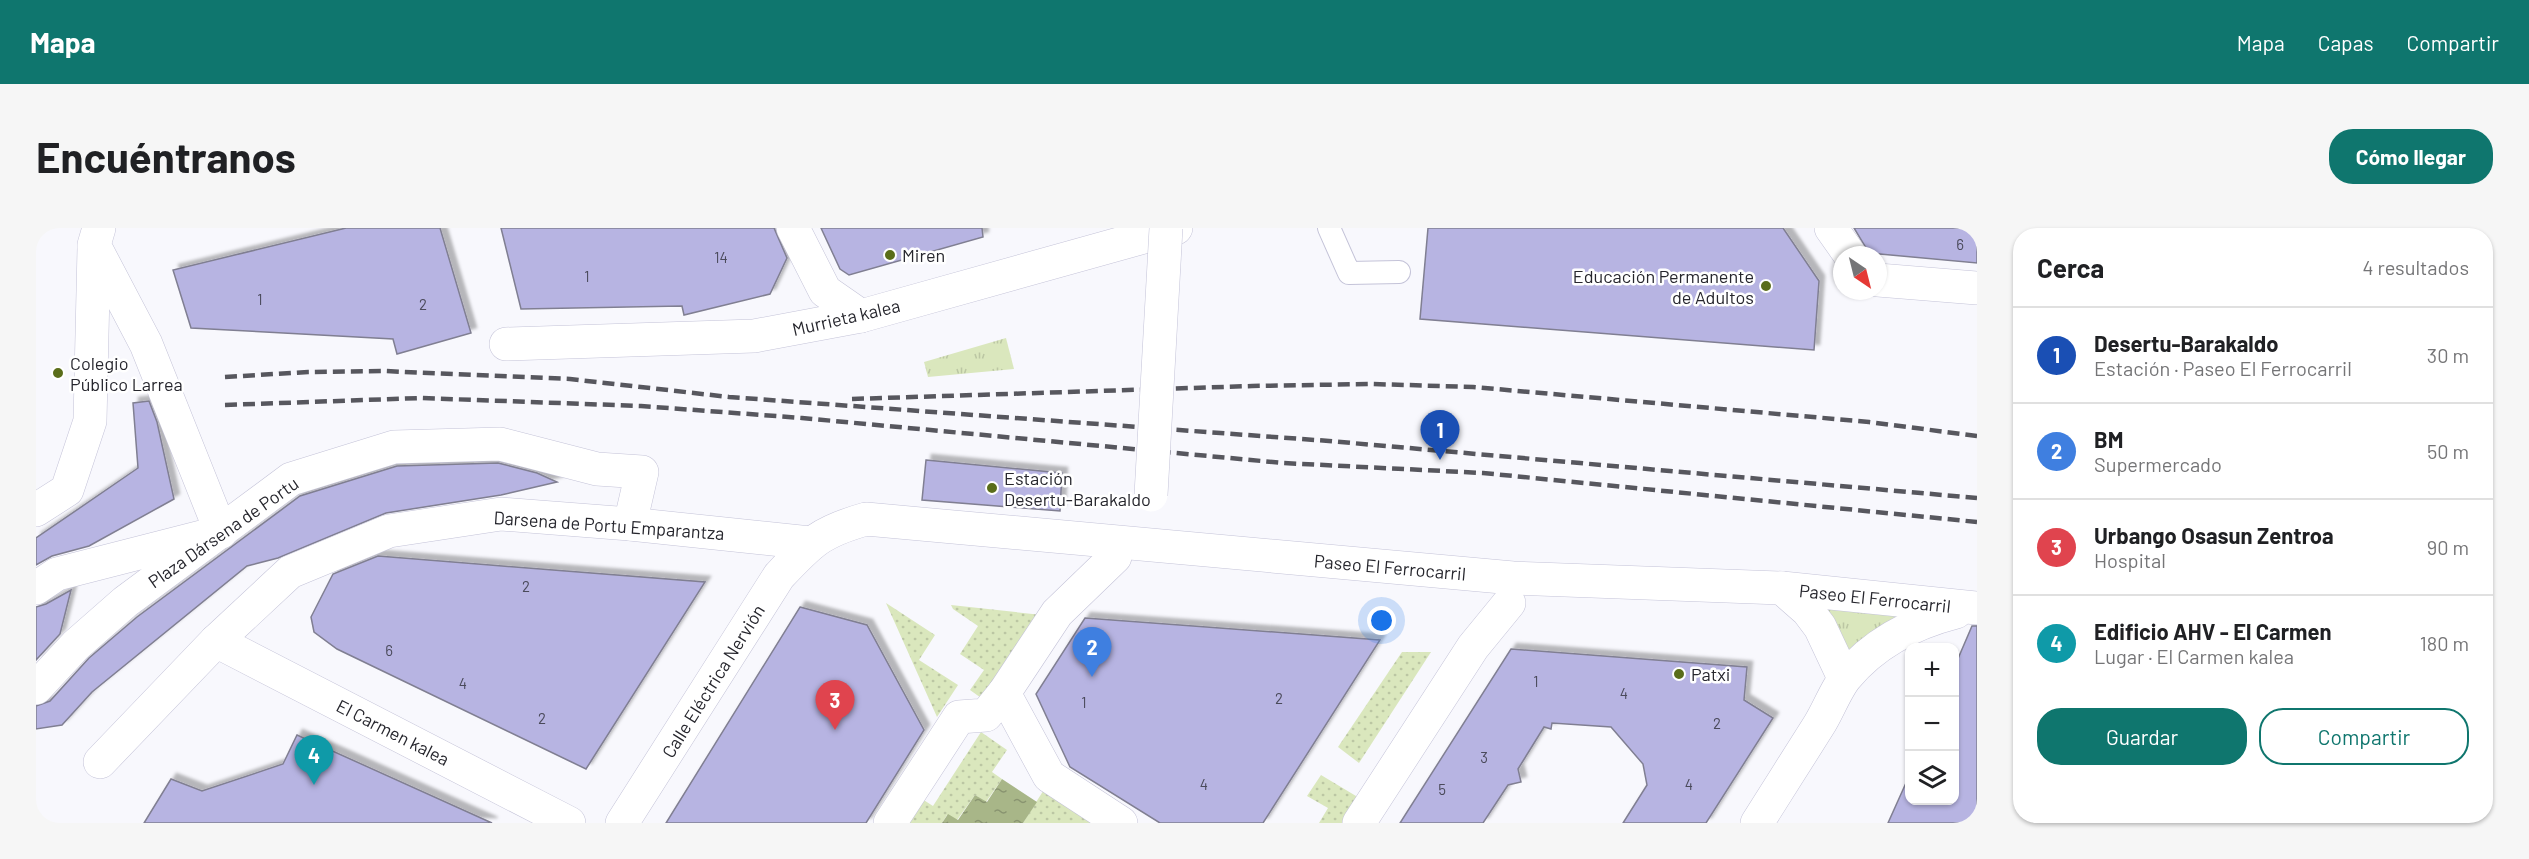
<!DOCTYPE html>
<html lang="es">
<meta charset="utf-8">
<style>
:root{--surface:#fff;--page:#f6f6f6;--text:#202124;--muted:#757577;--line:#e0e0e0;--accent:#0f766e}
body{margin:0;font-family:Barlow,sans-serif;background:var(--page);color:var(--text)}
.controls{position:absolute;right:18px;bottom:18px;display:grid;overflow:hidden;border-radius:12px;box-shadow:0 2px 4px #0004}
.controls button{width:54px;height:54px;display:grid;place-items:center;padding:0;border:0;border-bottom:2px solid var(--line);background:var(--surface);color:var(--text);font:30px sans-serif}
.compass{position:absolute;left:1797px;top:18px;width:54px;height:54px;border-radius:50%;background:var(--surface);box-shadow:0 2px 4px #0004;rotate:145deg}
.you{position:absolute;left:1346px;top:393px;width:21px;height:21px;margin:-15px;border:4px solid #fff;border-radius:50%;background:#1a73e8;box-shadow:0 0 0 9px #1a73e833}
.badge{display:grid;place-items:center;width:39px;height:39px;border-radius:50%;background:var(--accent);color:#fff;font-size:20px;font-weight:700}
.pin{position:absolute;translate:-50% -50px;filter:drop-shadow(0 2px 3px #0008)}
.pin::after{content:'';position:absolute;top:32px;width:21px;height:18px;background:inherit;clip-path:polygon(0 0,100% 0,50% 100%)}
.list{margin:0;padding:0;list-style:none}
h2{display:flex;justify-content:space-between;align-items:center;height:78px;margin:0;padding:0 24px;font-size:26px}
h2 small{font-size:20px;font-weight:400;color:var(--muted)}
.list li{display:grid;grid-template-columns:39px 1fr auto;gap:18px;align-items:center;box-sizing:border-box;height:96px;padding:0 24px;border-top:2px solid var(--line)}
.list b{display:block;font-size:22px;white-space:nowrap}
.list p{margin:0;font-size:20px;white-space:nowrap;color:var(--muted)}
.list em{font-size:20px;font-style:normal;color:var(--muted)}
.actions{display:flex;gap:12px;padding:18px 24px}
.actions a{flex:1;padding:14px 0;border:2px solid var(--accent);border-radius:24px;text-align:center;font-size:21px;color:var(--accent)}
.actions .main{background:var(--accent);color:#fff}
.icon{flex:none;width:33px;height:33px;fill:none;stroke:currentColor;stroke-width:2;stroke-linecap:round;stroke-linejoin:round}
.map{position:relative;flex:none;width:1941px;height:595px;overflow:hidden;border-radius:24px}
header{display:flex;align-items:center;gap:36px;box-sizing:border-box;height:84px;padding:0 30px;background:var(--accent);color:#fff}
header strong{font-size:28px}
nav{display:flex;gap:33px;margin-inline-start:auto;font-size:21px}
.intro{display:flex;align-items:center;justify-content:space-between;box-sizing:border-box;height:144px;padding:0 36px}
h1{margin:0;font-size:42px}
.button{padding:15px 27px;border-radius:24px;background:var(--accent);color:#fff;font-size:21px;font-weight:700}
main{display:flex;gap:36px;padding:0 36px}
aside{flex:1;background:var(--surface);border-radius:24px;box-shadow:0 2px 4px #0004}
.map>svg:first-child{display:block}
</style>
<header>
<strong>Mapa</strong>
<nav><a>Mapa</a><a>Capas</a><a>Compartir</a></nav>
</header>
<div class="intro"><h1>Encuéntranos</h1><a class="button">Cómo llegar</a></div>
<main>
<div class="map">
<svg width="1941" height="595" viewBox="0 0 1941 595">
<defs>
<pattern id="grass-tufts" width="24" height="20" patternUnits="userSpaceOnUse" patternTransform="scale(1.5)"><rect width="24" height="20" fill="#dae7bd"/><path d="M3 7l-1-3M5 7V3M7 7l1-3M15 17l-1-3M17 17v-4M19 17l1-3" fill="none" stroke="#bbc6a3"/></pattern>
<pattern id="park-dots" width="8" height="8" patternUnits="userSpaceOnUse" patternTransform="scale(1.5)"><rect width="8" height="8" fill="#dae7bd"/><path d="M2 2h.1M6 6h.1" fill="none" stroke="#bbc6a3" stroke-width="1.8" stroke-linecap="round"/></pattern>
<pattern id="water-ripples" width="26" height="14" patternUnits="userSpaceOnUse" patternTransform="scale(1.5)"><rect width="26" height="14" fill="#a8b688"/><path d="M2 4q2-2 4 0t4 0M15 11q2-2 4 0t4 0" fill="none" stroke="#899470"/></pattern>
<filter id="shadow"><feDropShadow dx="5.5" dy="-5.5" stdDeviation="1.5" flood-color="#0004"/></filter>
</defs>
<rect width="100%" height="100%" fill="#f8f8fd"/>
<!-- grass -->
<g fill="url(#grass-tufts)">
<path d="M970 110 978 141 892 149 888 134Z"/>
<path d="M1785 380 1865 388 1835 404 1810 424Z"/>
</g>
<!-- park -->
<g fill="url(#park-dots)">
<path d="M850 375 899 407 883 432 922 457 901 489Z"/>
<path d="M915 377 1006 387 948 472 934 462 948 442 924 426 942 398 917 381Z"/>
<path d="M1366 424H1395L1323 535 1302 519Z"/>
<path d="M945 504 971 522 956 544 966 551 950 574 939 567 921 592 911 587 906 595H868L883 569 897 578Z"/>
<path d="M1285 547 1325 571 1309 595H1283L1292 580 1271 568Z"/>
<path d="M1009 560 1058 595H987Z"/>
</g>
<!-- water -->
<path fill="url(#water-ripples)" d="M966 551 1001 574 987 595H906L912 586 922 592 939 567 951 574Z"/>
<!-- building -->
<g fill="#b7b4e2" stroke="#807f92" stroke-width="1.5" filter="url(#shadow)">
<path d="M310 0H404L435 105 361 126 357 111 155 100 137 42Z"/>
<path d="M465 0H738L751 30 734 66 648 87 646 78 485 81Z"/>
<path d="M785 0H946L947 9 813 47 804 41Z"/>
<path d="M1392 0H1747L1783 53 1778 122 1384 91Z"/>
<path d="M1818 0H1941V35L1833 25Z"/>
<path d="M113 173 121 194 138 271 53 318 16 328 0 337V310L102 240 97 175Z"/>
<path d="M890 232 1026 245 1024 283 886 272Z"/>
<path d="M462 235 501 245 521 254 465 267 350 285 242 330 211 338 56 464 26 497 0 501V478L14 473 53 430 101 389 264 268 361 238Z"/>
<path d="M342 328 454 337 669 354 550 541 301 421 278 404 275 389 297 346Z"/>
<path d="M35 362 24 406 0 432V379L10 376Z"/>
<path d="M764 379 831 397 888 502 830 595H630Z"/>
<path d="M1049 390 1157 398 1344 412 1227 595H1124L1034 539 1000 466Z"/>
<path d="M1936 398H1941V595H1852L1874 546V573H1918V440Z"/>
<path d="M1475 421 1711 439 1708 472 1737 490 1670 595H1587L1611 557 1607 536 1575 499 1516 495 1515 501 1508 499 1482 541 1485 554 1472 557 1447 595H1364Z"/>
<path d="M261 507 456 595H108L135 551 166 563 247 536Z"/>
</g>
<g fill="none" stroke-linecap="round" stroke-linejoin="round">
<defs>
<path id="service" d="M1293 0 1313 45 1363 44"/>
<g id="pedestrian">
<path d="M470 116 718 108 825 88"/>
<path d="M0 282 31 262 54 193 58 20"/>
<path d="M0 360 21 346 185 304 110 116 58 17 63 0"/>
<path d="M180 413 533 595"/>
<path d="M0 460 40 417 89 374 255 251 358 219 464 216 561 241 606 244 594 296"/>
<path d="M968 465 1013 548 1085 595"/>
<path d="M64 534 180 413 254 344 353 303 465 286 594 296 774 315"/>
<path d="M854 595 923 489 950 487 968 465 1021 385 1079 329"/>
<path d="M1323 595 1437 419 1473 375"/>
</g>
<g id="minor">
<path d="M757 0 789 63 825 88 1140 0"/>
<path d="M1795 0 1814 27"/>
<path d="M1842 52 1941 60"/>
<path d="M1746 360 1772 383 1784 399 1808 450"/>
<path d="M586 595 743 348C775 314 784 304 830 291L1477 350 1746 360 1941 380"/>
<path d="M1721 595C1742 562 1762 530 1783 497 1792 483 1800 461 1810 449 1839 414 1877 395 1920 384"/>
</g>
</defs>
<!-- service casing -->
<use href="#service" stroke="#c4c3d8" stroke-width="24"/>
<!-- pedestrian casing -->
<use href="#pedestrian" stroke="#c4c3d8" stroke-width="34"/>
<!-- minor casing -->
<use href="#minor" stroke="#c4c3d8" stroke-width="34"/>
<!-- service -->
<use href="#service" stroke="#fff" stroke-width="22"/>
<!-- pedestrian -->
<use href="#pedestrian" stroke="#fff" stroke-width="33"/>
<!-- minor -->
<use href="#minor" stroke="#fff" stroke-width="33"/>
<!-- rail -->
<g stroke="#57575e" stroke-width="4.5" stroke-dasharray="12 6" stroke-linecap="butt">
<path d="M189 149 272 144 348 143 534 151 693 169 1293 213 1941 270"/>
<path d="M816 171 1216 158 1336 156 1437 159 1833 194 1941 208"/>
<path d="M189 177 385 170 605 178 766 190 1247 235 1447 245 1941 294"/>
</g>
<defs>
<path id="pedestrian-bridge" d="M1115 267 1130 0"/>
</defs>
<!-- pedestrian-bridge casing -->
<use href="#pedestrian-bridge" stroke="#c4c3d8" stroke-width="34" stroke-linecap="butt"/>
<!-- pedestrian-bridge -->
<use href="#pedestrian-bridge" stroke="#fff" stroke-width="33"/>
</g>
<!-- markers -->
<g fill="#5a6d1a" stroke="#fff" stroke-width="2">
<circle cx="854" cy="27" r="6"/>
<circle cx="1730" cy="58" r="6"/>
<circle cx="22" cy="145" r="6"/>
<circle cx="956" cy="260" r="6"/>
<circle cx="1643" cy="446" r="6"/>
</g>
<g text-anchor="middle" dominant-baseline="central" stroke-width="5" stroke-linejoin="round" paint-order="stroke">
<!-- number labels -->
<g font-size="15" fill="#4a4a5a">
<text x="1924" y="16">6</text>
<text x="685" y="29">14</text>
<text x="551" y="48">1</text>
<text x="224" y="71">1</text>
<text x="387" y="76">2</text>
<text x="490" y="358">2</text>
<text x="353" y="422">6</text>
<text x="1500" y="453">1</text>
<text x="427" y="455">4</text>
<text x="1588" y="465">4</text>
<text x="1243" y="470">2</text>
<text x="1048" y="474">1</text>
<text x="506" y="490">2</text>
<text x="1681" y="495">2</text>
<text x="1448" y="529">3</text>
<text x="1168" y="556">4</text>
<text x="1653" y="556">4</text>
<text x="1406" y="561">5</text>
</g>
<!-- poi labels -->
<g font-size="18" fill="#26262d" stroke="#fff" text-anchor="start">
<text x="866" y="27">Miren</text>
<text x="1718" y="48" text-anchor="end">Educación Permanente<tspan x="1718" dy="21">de Adultos</tspan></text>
<text x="34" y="135">Colegio<tspan x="34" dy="21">Público Larrea</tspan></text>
<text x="968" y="250">Estación<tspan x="968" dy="21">Desertu-Barakaldo</tspan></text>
<text x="1655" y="446">Patxi</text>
</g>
<!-- street labels -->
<g font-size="18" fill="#26262d" stroke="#fff">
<text transform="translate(810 89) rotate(-13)">Murrieta kalea</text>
<text transform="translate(573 297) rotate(4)">Darsena de Portu Emparantza</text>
<text transform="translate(187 304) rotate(-35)">Plaza Dársena de Portu</text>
<text transform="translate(1354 339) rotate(5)">Paseo El Ferrocarril</text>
<text transform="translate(1839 370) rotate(6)">Paseo El Ferrocarril</text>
<text transform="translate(677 453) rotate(-58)">Calle Eléctrica Nervión</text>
<text transform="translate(357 504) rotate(27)">El Carmen kalea</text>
</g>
</g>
</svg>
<div class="controls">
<button>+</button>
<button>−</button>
<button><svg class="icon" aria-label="layers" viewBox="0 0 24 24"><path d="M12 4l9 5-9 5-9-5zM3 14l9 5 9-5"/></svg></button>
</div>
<svg class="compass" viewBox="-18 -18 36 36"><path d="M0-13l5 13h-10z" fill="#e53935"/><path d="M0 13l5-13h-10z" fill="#757577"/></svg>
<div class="you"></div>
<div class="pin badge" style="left:1404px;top:232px;background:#1a4fb4">1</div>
<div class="pin badge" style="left:1056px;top:449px;background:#3f7fe0">2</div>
<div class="pin badge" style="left:799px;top:502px;background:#e0444e">3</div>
<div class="pin badge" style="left:278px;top:557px;background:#0f9aa8">4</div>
</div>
<aside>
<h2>Cerca<small>4 resultados</small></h2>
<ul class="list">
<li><span class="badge" style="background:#1a4fb4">1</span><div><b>Desertu-Barakaldo</b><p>Estación · Paseo El Ferrocarril</p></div><em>30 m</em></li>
<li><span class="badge" style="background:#3f7fe0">2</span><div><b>BM</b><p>Supermercado</p></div><em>50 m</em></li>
<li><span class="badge" style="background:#e0444e">3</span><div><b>Urbango Osasun Zentroa</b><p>Hospital</p></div><em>90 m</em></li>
<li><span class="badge" style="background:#0f9aa8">4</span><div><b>Edificio AHV - El Carmen</b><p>Lugar · El Carmen kalea</p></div><em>180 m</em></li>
</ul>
<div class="actions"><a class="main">Guardar</a><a>Compartir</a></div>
</aside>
</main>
